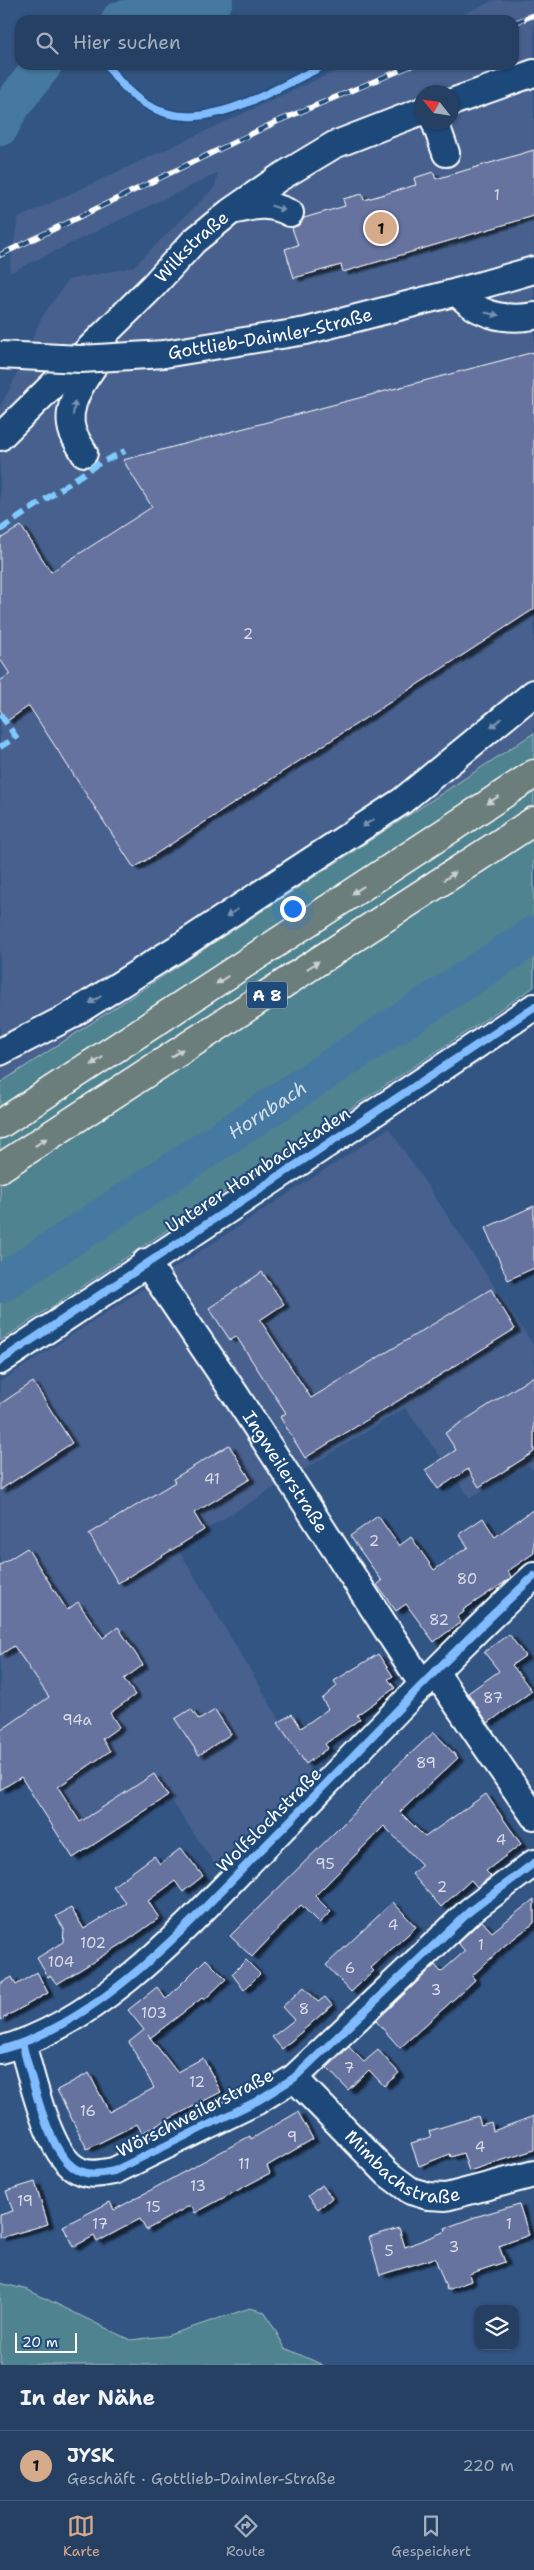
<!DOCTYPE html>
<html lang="de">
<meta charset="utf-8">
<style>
:root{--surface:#264063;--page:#324b6c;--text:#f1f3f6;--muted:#a4afbe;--line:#425978;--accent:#d6ab8b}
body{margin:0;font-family:"Shantell Sans",sans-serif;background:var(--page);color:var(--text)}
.controls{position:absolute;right:15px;bottom:15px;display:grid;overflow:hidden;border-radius:10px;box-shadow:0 1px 4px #0004}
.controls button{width:45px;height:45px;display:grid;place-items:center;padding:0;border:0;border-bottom:1px solid var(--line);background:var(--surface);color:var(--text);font:25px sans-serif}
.compass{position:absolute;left:414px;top:85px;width:45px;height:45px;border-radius:50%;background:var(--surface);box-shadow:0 1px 4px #0004;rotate:300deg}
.scale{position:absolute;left:15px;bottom:12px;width:62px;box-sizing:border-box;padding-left:5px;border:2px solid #fff;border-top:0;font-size:14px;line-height:18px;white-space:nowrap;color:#fff;-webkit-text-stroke:4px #1f4a7a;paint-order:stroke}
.you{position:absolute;left:292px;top:908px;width:18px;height:18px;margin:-12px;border:4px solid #fff;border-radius:50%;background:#1a73e8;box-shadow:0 0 0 8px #1a73e833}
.badge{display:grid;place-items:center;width:32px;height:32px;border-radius:50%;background:var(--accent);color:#111;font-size:16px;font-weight:700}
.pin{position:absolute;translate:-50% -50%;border:2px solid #fff;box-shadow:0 1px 5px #0006}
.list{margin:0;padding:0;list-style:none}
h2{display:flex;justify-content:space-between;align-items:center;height:65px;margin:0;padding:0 20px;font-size:21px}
h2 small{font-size:16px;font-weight:400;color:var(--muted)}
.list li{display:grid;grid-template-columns:32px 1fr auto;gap:15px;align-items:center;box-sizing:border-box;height:70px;padding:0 20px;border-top:1px solid var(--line)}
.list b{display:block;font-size:19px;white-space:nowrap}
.list p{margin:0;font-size:16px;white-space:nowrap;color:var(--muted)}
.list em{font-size:16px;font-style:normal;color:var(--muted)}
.icon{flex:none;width:28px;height:28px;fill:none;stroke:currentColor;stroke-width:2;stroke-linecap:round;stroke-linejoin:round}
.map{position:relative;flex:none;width:534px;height:2365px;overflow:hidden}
.search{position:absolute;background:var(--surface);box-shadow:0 1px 4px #0004;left:15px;right:15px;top:15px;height:55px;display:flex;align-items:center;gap:12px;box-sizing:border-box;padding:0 18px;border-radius:15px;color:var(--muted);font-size:19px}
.sheet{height:135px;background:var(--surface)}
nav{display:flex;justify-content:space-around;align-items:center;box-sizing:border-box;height:70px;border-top:1px solid var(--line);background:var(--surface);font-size:14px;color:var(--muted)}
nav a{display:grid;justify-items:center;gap:2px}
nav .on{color:var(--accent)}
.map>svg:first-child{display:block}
</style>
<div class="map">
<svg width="534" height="2365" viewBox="0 0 534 2365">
<defs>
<filter id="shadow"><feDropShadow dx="5.5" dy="3" stdDeviation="1" flood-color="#0009"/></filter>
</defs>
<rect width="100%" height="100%" fill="#335584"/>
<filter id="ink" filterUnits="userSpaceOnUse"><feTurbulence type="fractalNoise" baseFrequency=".02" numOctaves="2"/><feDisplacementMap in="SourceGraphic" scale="10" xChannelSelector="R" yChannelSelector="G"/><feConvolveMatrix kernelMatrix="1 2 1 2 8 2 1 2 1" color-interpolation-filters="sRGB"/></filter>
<g filter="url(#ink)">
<!-- built -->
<g fill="#46618e" fill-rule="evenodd">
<path d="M495 0H534V733L0 1083V406L10 389 41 319 68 280 133 267 215 187 218 173 9 273 18 218 348 65H514V20H450ZM422 92H452V122H422Z"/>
<path d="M389 1128 534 1346V1471L529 1465 470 1498 405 1408 177 1547 312 1774 216 1866 168 1795 73 1858 21 1777 0 1790V1382Z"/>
</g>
<!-- green -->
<g fill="#4f838f" stroke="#a7c1c7">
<path d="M534 733V987L0 1341V1083Z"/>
<path d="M0 2283 28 2290 130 2340 166 2336 250 2308 265 2312 285 2348 323 2365H0Z"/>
</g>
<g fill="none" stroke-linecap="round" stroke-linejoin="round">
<!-- river -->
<g stroke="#4479a1" stroke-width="38">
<path d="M120 20 214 0"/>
<path d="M0 127 9 109 43 65"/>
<path id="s1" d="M0 1284 534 935"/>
</g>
</g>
<!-- building -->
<g fill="#66739f" stroke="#fff" filter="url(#shadow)">
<path d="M534 150V216L343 272 341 265 294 278 285 249 298 245 292 228 299 225 304 218 345 206 343 199 362 194 364 200 416 185 414 178 433 172 436 179Z"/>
<path d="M534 352V609L134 868 29 706 7 721 0 710V681L10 674 0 659V539L21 526 51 572 152 507 123 460Z"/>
<path d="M534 1206V1268L508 1280 485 1228Z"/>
<path d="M262 1272 284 1304 260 1320 311 1398 491 1289 515 1329 305 1458 280 1417 286 1413 236 1336 230 1340 209 1308Z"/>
<path d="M534 1376V1452L479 1487 468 1469 438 1489 425 1470 456 1450 445 1433Z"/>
<path d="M33 1382 72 1443 0 1490V1404Z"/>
<path d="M229 1445 250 1479 194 1513 204 1530 118 1583 89 1534 175 1482 173 1479Z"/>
<path d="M534 1509V1553L508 1571 511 1577 508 1580 463 1610 464 1612 457 1617 461 1622 434 1642 406 1604 396 1611 377 1585 382 1581 350 1536 378 1516 399 1546 411 1537 434 1570 468 1547 459 1534 483 1518 495 1537Z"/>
<path d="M27 1548 67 1610 78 1602 103 1638 118 1627 143 1665 124 1679 135 1695 110 1713 119 1727 102 1739 110 1751 58 1787 80 1822 154 1774 168 1796 73 1858 21 1777 0 1790V1731L49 1697 14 1646 0 1655V1565Z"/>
<path d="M509 1634 525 1656 512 1665 532 1691 488 1723 468 1693 499 1671 484 1652Z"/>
<path d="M378 1654 393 1676 388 1679 395 1688 357 1715 360 1719 325 1744 328 1748 306 1764 278 1723 292 1714 301 1728 328 1709 322 1699 337 1686 334 1681Z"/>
<path d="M191 1709 199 1720 215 1710 231 1734 199 1755 175 1719Z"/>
<path d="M434 1732 458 1758 400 1812 425 1837 486 1794 521 1844 486 1871 491 1876 477 1887 471 1880 441 1907 412 1874 422 1865 384 1826 315 1896 331 1912 319 1923 301 1905 252 1957 230 1936 346 1821 394 1769Z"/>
<path d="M181 1848 203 1876 183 1892 175 1881 148 1901 159 1918 127 1941 57 1984 50 1976 48 1977 37 1958 63 1942 64 1929 56 1916 71 1908 84 1929 126 1903 113 1886 154 1856 160 1864Z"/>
<path d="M534 1899V1923L504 1946 472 1976 475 1980 400 2048 376 2021 435 1965 441 1972 465 1951 458 1943 480 1922 482 1921 492 1932Z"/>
<path d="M393 1902 416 1927 371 1968 374 1971 351 1992 326 1965Z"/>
<path d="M206 1959 226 1979 204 2000 202 1998 150 2038 148 2035 177 2072 203 2058 221 2092 142 2133 137 2124 87 2149 57 2090 89 2073 109 2112 154 2088 129 2042 144 2030 128 2010 157 1987 166 1999Z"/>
<path d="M246 1960 260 1974 244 1990 232 1974Z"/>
<path d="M37 1972 48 1993 0 2020V1984L12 1977 16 1985Z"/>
<path d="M304 1987 318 2002 325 1997 332 2005 282 2049 272 2037 294 2020 282 2007Z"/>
<path d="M349 2047 364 2062 378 2050 399 2073 384 2086 369 2070 348 2090 327 2068Z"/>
<path d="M298 2112 313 2139 267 2166 270 2173 195 2213 191 2205 146 2230 140 2219 97 2242 94 2236 73 2247 63 2226 110 2202 114 2210 250 2136 251 2139Z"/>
<path d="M478 2116 481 2125 491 2122 493 2131 534 2116V2150L469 2171 463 2153 451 2157 450 2154 419 2166 411 2143 431 2137 429 2131Z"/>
<path d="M35 2182 48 2224 0 2238V2215L13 2211 6 2191Z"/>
<path d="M322 2185 332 2198 318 2209 308 2196Z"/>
<path d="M519 2204 529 2235 499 2246 505 2262 469 2274 471 2281 447 2290 435 2258 380 2275 369 2237 399 2228 405 2247 446 2231 445 2228 475 2217Z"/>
</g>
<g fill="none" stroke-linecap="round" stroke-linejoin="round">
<defs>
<g id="minor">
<path d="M452 102 534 73"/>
<path d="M435 122 446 153"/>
<path d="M236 210C257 205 271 203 290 213"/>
<path d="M457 292C477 315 505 321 534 316"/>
<path id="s2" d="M164 354 306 331 457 292 534 270"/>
<path id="s3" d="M0 437 153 286 194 241 230 212 279 178 334 145 422 111"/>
<path d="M84 453C81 447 76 440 73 433 62 403 90 371 106 349"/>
<path d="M0 1052 68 1017 178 948 402 801 534 693"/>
<path id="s4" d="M146 1262 235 1394 423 1685"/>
<path d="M0 1361 534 1007"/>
<path d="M435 1672 534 1816"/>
<path d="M22 2044C32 2075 48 2159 80 2171 91 2176 103 2173 114 2171L257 2101 294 2078 470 1911 534 1863"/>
<path d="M0 2050C103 2022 191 1921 264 1847 354 1757 440 1662 534 1576"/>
<path id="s5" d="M294 2078 388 2174 411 2191 428 2196 446 2197 534 2174"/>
</g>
<g id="highway">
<path d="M0 1124 534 774"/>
<path d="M0 1168 534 821"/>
</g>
</defs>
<!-- minor casing -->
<use href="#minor" stroke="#fff" stroke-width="30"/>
<!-- highway casing -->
<use href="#highway" stroke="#fff" stroke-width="31"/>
<!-- minor -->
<use href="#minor" stroke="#1f4a7a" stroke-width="26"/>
<!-- highway -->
<use href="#highway" stroke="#6c7e7c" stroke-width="28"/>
<defs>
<g id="rail">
<path d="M514 23 534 15"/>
<path d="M0 255 276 122 413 65"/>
</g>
</defs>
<!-- rail casing -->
<use href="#rail" stroke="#fff" stroke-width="5.5"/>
<!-- rail -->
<use href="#rail" stroke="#1f4a7a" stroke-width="4" stroke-dasharray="11" stroke-linecap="butt"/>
<defs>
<path id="minor-bridge" d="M0 355 81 359 164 354"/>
</defs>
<!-- minor-bridge casing -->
<use href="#minor-bridge" stroke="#fff" stroke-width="30" stroke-linecap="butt"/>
<!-- minor-bridge -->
<use href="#minor-bridge" stroke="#1f4a7a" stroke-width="26"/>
<!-- quiet -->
<g stroke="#80caff" stroke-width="6" stroke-dasharray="12 6" stroke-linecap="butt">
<path d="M0 530 96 465 125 451"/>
<path d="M0 714 16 737 0 747"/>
</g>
<defs>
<g id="cycleway">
<path d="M107 65C170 159 247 102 325 65"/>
<path d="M0 1361 534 1007"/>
<path d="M22 2044C32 2075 48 2159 80 2171 91 2176 103 2173 114 2171L257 2101 294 2078 470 1911 534 1863"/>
<path d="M0 2050C103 2022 191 1921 264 1847 354 1757 440 1662 534 1576"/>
</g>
</defs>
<!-- cycleway casing -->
<use href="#cycleway" stroke="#1f4a7a" stroke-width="11"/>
<!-- cycleway -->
<use href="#cycleway" stroke="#80bcff" stroke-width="8"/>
</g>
<!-- one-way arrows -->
<defs><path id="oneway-solid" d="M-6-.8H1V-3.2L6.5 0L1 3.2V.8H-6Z" transform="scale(1.25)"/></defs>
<g fill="#7992af">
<use href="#oneway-solid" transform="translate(278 208) rotate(19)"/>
<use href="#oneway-solid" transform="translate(492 314) rotate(12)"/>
<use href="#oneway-solid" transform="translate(74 408) rotate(-82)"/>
<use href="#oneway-solid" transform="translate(496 723) rotate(141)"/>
<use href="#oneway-solid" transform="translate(368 823) rotate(146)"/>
<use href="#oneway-solid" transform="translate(232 913) rotate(147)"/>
<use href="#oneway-solid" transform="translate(95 1000) rotate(148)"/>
</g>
<g fill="#ccd2d1">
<use href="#oneway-solid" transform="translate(493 800) rotate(147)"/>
<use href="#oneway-solid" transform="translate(450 876) rotate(-33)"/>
<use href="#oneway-solid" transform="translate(358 890) rotate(147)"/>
<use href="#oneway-solid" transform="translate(313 965) rotate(-33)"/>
<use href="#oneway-solid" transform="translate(222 980) rotate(147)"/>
<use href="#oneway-solid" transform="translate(177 1053) rotate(-33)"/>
<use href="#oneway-solid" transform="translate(97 1061) rotate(147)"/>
<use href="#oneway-solid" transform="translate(41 1142) rotate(-33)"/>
</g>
</g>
<g text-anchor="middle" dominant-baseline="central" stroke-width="4.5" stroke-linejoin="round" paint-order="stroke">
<!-- number labels -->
<g font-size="15" fill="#d9dce7">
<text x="497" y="195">1</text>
<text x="248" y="634">2</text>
<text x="212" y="1479">41</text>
<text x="374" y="1541">2</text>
<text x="467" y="1579">80</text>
<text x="439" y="1620">82</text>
<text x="493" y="1698">87</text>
<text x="77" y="1720">94a</text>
<text x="426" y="1763">89</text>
<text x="501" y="1840">4</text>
<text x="325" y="1864">95</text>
<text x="442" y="1887">2</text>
<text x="393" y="1925">4</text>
<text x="93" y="1943">102</text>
<text x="481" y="1945">1</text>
<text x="61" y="1962">104</text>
<text x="350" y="1968">6</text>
<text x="436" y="1990">3</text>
<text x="304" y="2009">8</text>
<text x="154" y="2013">103</text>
<text x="349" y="2068">7</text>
<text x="197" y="2082">12</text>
<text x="88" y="2111">16</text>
<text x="292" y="2137">9</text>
<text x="480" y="2147">4</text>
<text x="244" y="2164">11</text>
<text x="198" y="2186">13</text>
<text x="25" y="2201">19</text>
<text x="153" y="2207">15</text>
<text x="100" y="2224">17</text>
<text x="509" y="2224">1</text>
<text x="454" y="2247">3</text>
<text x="389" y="2251">5</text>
</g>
<!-- shield labels -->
<rect fill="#1f4a7a" stroke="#bcc9d7" stroke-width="1" x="247" y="981.5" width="40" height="27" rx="4"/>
<g font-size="16" font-weight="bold" fill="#fff">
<text x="267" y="995">A 8</text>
</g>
<!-- street labels -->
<g font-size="18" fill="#fff" stroke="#1f4a7a">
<text stroke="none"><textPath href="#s3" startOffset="270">Wilkstraße</textPath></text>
<text stroke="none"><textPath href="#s2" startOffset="108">Gottlieb-Daimler-Straße</textPath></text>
<text transform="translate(258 1170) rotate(-33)">Unterer Hornbachstaden</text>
<text stroke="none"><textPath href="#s4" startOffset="252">Ingweilerstraße</textPath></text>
<text transform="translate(269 1820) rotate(-45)">Wolfslochstraße</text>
<text transform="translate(195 2113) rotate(-27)">Wörschweilerstraße</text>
<text stroke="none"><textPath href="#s5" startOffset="145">Mimbachstraße</textPath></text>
</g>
<!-- water labels -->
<g font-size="19" font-style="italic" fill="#d0dee8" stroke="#1f4a7a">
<text stroke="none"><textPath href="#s1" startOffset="319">Hornbach</textPath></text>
</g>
</g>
</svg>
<div class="controls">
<button><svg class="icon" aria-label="layers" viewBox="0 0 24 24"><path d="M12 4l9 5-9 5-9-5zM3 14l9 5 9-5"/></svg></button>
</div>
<svg class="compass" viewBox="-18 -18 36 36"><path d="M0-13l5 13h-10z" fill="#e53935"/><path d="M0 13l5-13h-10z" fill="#a4afbe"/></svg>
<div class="scale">20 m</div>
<div class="you"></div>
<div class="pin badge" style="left:381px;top:228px">1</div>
<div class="search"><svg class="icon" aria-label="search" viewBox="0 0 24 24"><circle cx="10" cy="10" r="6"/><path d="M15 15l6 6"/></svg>Hier suchen</div>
</div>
<section class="sheet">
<h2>In der Nähe<small></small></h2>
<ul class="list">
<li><span class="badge">1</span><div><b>JYSK</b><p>Geschäft · Gottlieb-Daimler-Straße</p></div><em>220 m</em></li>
</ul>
</section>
<nav>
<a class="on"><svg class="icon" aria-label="map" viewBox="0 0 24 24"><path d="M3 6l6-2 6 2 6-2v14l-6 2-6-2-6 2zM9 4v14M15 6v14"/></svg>Karte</a>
<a><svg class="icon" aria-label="directions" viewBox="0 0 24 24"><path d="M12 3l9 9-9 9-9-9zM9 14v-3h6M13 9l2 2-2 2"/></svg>Route</a>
<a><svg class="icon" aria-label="saved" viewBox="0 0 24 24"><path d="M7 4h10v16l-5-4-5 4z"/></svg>Gespeichert</a>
</nav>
